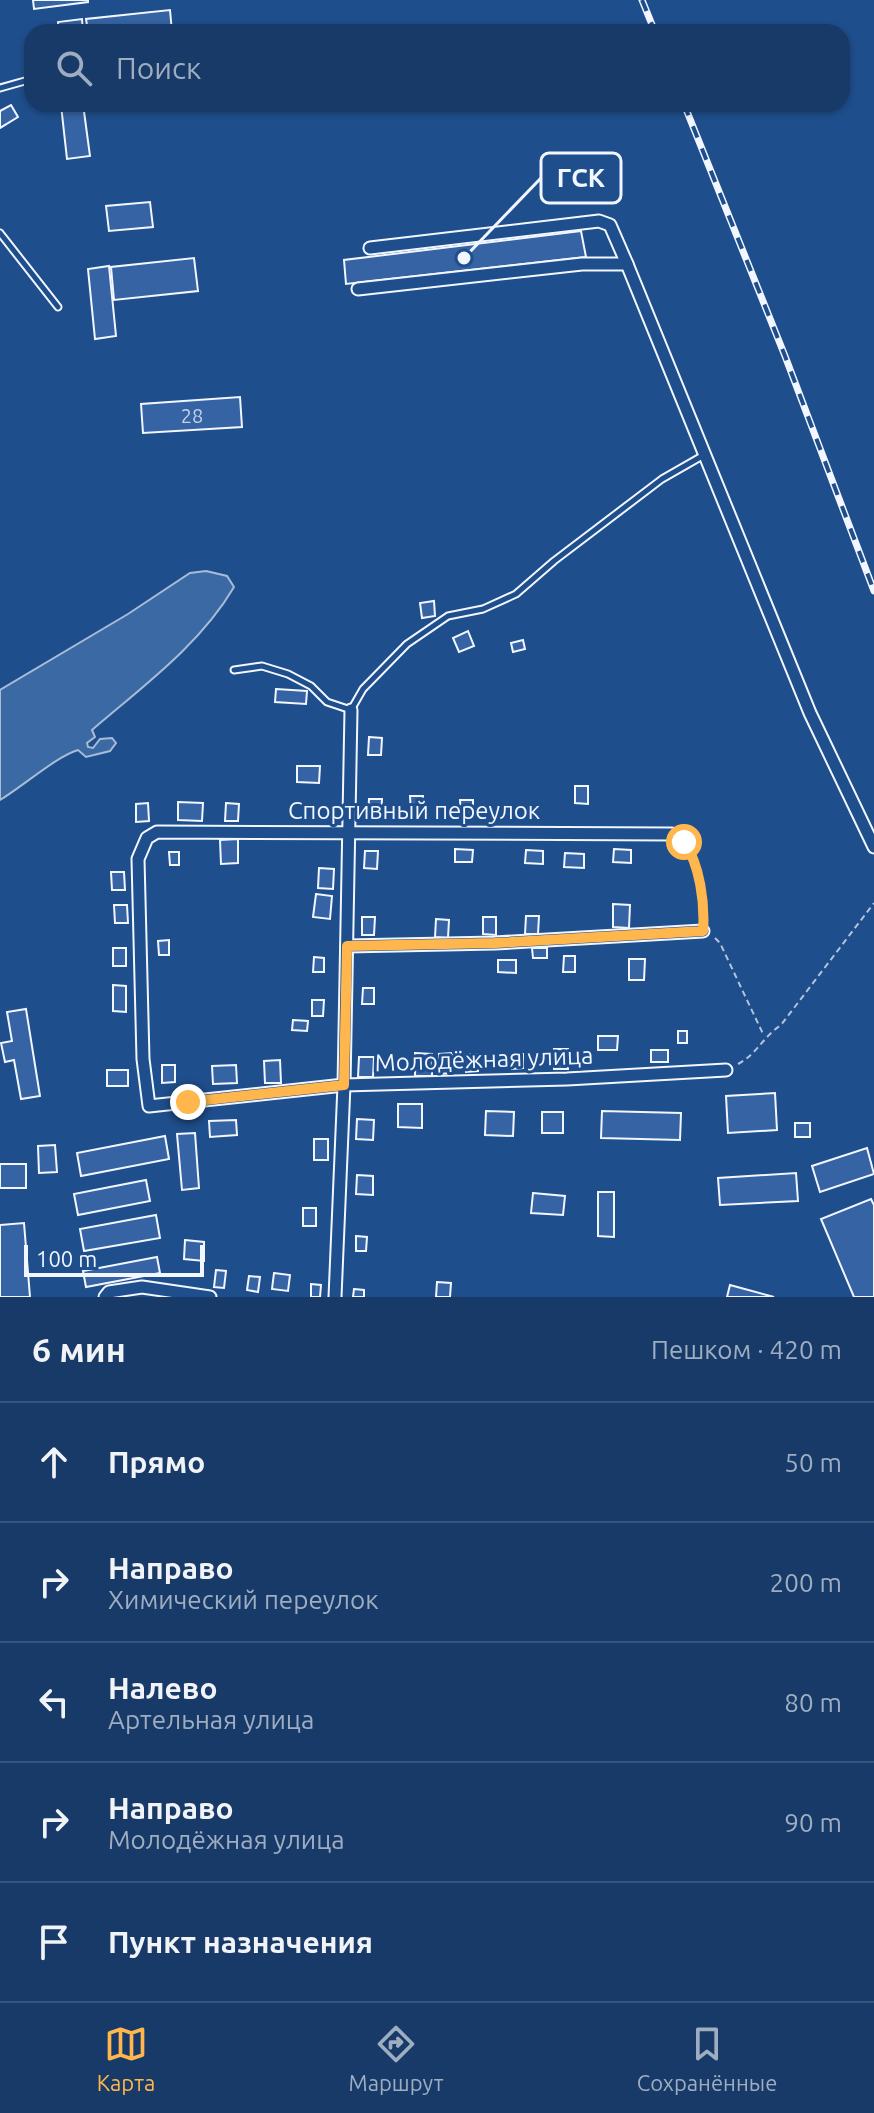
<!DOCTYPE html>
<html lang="ru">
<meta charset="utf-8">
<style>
:root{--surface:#173a69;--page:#20416f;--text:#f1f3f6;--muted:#9eadc0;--line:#36547d;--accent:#ffb74d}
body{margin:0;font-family:Ubuntu,sans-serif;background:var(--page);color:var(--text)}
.scale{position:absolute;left:24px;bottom:20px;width:180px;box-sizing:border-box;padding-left:8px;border:4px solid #f2f6ff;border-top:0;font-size:22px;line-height:28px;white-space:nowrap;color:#f2f6ff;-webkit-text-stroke:6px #1f4e8c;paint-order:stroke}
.stop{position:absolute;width:24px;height:24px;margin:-18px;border:6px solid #ffb74d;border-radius:50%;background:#fff}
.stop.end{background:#ffb74d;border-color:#fff;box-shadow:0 2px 8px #0008}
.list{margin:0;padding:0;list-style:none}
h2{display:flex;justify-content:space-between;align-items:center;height:104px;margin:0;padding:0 32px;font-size:34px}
h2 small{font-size:26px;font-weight:400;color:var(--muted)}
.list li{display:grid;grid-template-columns:52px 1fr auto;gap:24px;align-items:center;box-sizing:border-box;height:120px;padding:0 32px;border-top:2px solid var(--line)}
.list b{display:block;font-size:30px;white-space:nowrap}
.list p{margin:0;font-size:26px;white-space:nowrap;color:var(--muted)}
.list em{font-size:26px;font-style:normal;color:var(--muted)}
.icon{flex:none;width:44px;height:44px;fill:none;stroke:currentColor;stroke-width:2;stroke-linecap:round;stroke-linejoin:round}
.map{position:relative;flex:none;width:874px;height:1297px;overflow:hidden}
.search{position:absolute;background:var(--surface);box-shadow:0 2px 6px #0004;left:24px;right:24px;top:24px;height:88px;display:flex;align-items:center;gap:20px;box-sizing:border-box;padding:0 28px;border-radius:24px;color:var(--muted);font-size:30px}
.sheet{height:704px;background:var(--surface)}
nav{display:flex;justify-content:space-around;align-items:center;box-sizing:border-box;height:112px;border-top:2px solid var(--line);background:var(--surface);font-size:22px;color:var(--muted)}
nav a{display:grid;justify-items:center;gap:4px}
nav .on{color:var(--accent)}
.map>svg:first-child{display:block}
</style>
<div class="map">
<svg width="874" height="1297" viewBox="0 0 874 1297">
<rect width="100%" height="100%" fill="#1f4e8c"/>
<!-- water -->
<path fill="#3b69a3" stroke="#a8bbd7" stroke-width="2" d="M206 571 227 576 234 587C200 645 142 687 92 730L95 737 87 743 88 747 93 748 100 739 112 738 116 743 110 751 86 757 78 750C57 756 22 787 0 800V690L128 614 190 573Z"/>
<!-- building -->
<g fill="#3563a3" stroke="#f2f6ff" stroke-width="2">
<path d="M33 0H88V2L34 9Z"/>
<path d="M170 10 172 32H88L86 19Z"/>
<path d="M82 19 83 32H59L58 22Z"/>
<path d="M83 104 90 156 67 159 61 105Z"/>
<path d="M11 105 18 117 0 128V111Z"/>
<path d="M150 202 153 227 109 231 106 206Z"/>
<path d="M581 231 586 257 346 284 344 260Z"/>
<path d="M194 258 198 291 114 300 111 267Z"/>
<path d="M109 266 116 336 95 339 88 269Z"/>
<path d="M240 397 242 427 143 433 141 404Z"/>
<path d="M434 601 435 616 422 618 420 603Z"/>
<path d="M468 631 474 646 459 652 453 638Z"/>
<path d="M523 640 525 649 513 652 511 643Z"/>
<path d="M276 689 307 691 306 704 275 702Z"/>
<path d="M369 737 382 738 381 755H368Z"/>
<path d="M297 766H320L319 783 297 782Z"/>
<path d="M575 786H588V804L575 803Z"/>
<path d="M410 796H423L424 813 411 814Z"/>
<path d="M369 799H382L381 817 368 816Z"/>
<path d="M460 800H473V818H461Z"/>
<path d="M178 802 203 803 202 821 178 820Z"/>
<path d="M148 803 149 821 136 822V804Z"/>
<path d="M226 803 239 804 238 821H225Z"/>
<path d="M238 839V863L221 864 220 840Z"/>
<path d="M455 849 473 850 472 862H455Z"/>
<path d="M614 849 631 850V863L613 862Z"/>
<path d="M526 850 543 851V864L525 863Z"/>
<path d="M365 851H378L377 869 364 868Z"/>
<path d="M169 852H179V865H170Z"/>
<path d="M565 853 584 854V868L564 867Z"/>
<path d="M319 868 334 869 333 889 318 888Z"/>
<path d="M111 872H124L125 890H112Z"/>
<path d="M316 894 332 896 330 919 313 917Z"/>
<path d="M613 904 630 905 629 928 613 927Z"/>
<path d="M114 905H127L128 923H115Z"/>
<path d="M526 916H539L538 934H525Z"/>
<path d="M362 917H375L374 935H362Z"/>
<path d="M483 917H496V935L483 934Z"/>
<path d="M436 919 449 920 448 938 435 937Z"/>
<path d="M169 940V955H159L158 941Z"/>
<rect x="113" y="948" width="13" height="18"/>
<path d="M532 948H547V958H533Z"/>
<path d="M564 956H575V972H563Z"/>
<path d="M314 957 324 958V972H313Z"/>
<path d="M629 959H645L644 980H629Z"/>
<path d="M498 960H516V973L498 972Z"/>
<path d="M113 985 126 986V1012L113 1011Z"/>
<path d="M363 988H374V1004H362Z"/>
<path d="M312 1000H324L323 1016H312Z"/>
<path d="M26 1009 40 1096 21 1099 14 1060 5 1062 1 1043 12 1041 7 1012Z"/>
<path d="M293 1020 308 1021 307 1031 292 1030Z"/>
<rect x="678" y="1031" width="9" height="12"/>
<path d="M598 1036H618L617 1050H598Z"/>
<rect x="554" y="1049" width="14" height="20"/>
<rect x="651" y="1050" width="17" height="12"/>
<path d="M415 1053 432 1054V1076H415Z"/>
<path d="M452 1053 453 1073 440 1074 439 1054Z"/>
<path d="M465 1054H477L478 1071 466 1072Z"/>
<path d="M512 1054H523V1068L512 1069Z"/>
<path d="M359 1057H374L373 1077H358Z"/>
<path d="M280 1060 281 1083H265L264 1061Z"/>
<path d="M162 1065H175V1082L162 1083Z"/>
<path d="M236 1065 237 1083 213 1084 212 1066Z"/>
<rect x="107" y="1070" width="21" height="16"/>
<path d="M775 1093 777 1130 728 1133 726 1096Z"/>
<path d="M398 1104H422V1128L398 1127Z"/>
<path d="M486 1111 514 1112 513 1136 485 1135Z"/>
<path d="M602 1111 681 1113 680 1140 601 1138Z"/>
<rect x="542" y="1112" width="21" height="21"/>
<path d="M357 1119 374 1120 373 1140 356 1139Z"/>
<path d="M236 1120 237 1135 210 1137 209 1121Z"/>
<rect x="795" y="1123" width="15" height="14"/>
<path d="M195 1133 199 1188 182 1190 177 1134Z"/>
<path d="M165 1136 169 1159 81 1176 77 1153Z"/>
<rect x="314" y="1139" width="14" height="21"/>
<path d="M55 1145 57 1172 39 1173 38 1146Z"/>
<path d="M867 1148 874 1174 820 1192 812 1166Z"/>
<rect x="0" y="1164" width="26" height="24"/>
<path d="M796 1173 798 1201 720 1205 718 1178Z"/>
<path d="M357 1175 373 1176V1195L356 1194Z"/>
<path d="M146 1180 150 1201 78 1215 74 1194Z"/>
<path d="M598 1192H614V1237L598 1236Z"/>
<path d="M533 1193 565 1196 563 1215 531 1213Z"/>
<path d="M871 1199 874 1205V1297H854L821 1219Z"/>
<rect x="303" y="1208" width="13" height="18"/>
<path d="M156 1215 160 1238 84 1251 80 1229Z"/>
<path d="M24 1223 30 1297H0V1225Z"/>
<path d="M356 1236 367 1237 366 1251H356Z"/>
<path d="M185 1240 204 1242V1261L184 1259Z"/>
<path d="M157 1257 160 1273 86 1287 83 1271Z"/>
<path d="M216 1270 226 1271 224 1288 214 1287Z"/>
<path d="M274 1273 290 1275 288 1291 272 1289Z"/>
<path d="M249 1276 260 1277 258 1292 247 1290Z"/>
<path d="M437 1282 451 1283 450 1297H436Z"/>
<path d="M311 1284 321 1285 320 1297H311Z"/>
<path d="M730 1285 774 1297H727Z"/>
<path d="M354 1289 364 1290V1297H353Z"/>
</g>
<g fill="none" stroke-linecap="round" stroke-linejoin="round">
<defs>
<g id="lane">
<path d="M0 88 32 79"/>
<path d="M0 233 58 307"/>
<path d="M234 670 262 666 288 674 311 686 327 702 351 710 363 689 407 644 448 616 483 609 516 594 554 561 662 479 704 455"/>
</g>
<g id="street">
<path d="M370 248 599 221 610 225 627 264"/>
<path d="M358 289 582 264H627L810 713 874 847"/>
<path d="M672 834 157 832 147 838 138 859 143 1059 149 1106 344 1085 567 1079 726 1070"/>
<path d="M347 946 495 943 703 931"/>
<path d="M105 1297 109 1292 142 1287 210 1297"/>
<path d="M335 1297 344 1085 351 710"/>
</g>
</defs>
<!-- lane casing -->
<use href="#lane" stroke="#f2f6ff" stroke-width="9"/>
<!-- street casing -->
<use href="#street" stroke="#f2f6ff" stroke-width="15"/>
<!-- path -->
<g stroke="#b3c4dc" stroke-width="2" stroke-dasharray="6 4" stroke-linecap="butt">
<path d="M683 841 693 854 704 918"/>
<path d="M715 938 720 943 764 1036"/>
<path d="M738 1064C758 1053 762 1038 781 1025L874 903"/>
</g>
<!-- lane -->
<use href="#lane" stroke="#1f4e8c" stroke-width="5"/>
<!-- street -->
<use href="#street" stroke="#1f4e8c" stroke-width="11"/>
<defs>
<g id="rail">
<path d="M642 0 655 32"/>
<path d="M684 104 785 356 874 591"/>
</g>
</defs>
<!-- rail casing -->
<use href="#rail" stroke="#f2f6ff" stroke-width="7"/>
<!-- rail -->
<use href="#rail" stroke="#1f4e8c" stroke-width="4" stroke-dasharray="12" stroke-linecap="butt"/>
</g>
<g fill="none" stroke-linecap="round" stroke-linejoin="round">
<!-- route -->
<path stroke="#ffb74d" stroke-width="10" d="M188 1102 344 1085 347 946 495 943 703 931C705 904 700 864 684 842"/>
</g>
<g text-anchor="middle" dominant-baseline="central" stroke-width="6" stroke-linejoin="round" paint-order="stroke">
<!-- number labels -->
<g font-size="20" fill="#c3d1e8">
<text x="192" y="415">28</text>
</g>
<!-- street labels -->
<g font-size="24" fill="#f2f6ff" stroke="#1f4e8c">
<text x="414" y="810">Спортивный переулок</text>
<text transform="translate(484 1059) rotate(-2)">Молодёжная улица</text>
</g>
</g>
<!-- callouts -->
<path fill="none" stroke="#f2f6ff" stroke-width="3" d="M464 258L541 178"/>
<circle fill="#f2f6ff" stroke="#1f4e8c" stroke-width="3" cx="464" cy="258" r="8"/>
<rect fill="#1f4e8c" stroke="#f2f6ff" stroke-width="3" x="541" y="153" width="80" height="50" rx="8"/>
<g font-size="26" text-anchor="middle" font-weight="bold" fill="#f2f6ff">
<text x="581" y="187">ГСК</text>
</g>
</svg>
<div class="scale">100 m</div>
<div class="stop" style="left:684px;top:842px"></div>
<div class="stop end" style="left:188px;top:1102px"></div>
<div class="search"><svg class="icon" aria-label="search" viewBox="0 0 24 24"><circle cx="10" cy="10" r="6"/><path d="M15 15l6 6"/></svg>Поиск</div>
</div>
<section class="sheet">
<h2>6 мин<small>Пешком · 420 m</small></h2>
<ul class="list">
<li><svg class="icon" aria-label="ahead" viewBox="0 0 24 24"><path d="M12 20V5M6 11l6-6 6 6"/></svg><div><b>Прямо</b></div><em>50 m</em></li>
<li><svg class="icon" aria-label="right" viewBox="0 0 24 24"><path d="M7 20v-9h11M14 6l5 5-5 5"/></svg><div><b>Направо</b><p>Химический переулок</p></div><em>200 m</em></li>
<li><svg class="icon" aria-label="left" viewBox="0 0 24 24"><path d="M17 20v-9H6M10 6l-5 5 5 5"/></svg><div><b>Налево</b><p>Артельная улица</p></div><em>80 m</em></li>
<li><svg class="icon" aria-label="right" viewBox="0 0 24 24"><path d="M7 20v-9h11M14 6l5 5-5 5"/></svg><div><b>Направо</b><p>Молодёжная улица</p></div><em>90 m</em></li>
<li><svg class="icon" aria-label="arrive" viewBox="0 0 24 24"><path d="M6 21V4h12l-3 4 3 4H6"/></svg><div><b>Пункт назначения</b></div></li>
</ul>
</section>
<nav>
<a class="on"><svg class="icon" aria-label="map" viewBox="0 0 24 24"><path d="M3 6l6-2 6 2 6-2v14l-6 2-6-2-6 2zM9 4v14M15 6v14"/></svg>Карта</a>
<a><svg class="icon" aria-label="directions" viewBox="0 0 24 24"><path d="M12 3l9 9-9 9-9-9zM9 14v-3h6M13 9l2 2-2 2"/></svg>Маршрут</a>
<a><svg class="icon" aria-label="saved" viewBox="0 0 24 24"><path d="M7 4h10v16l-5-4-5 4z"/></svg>Сохранённые</a>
</nav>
